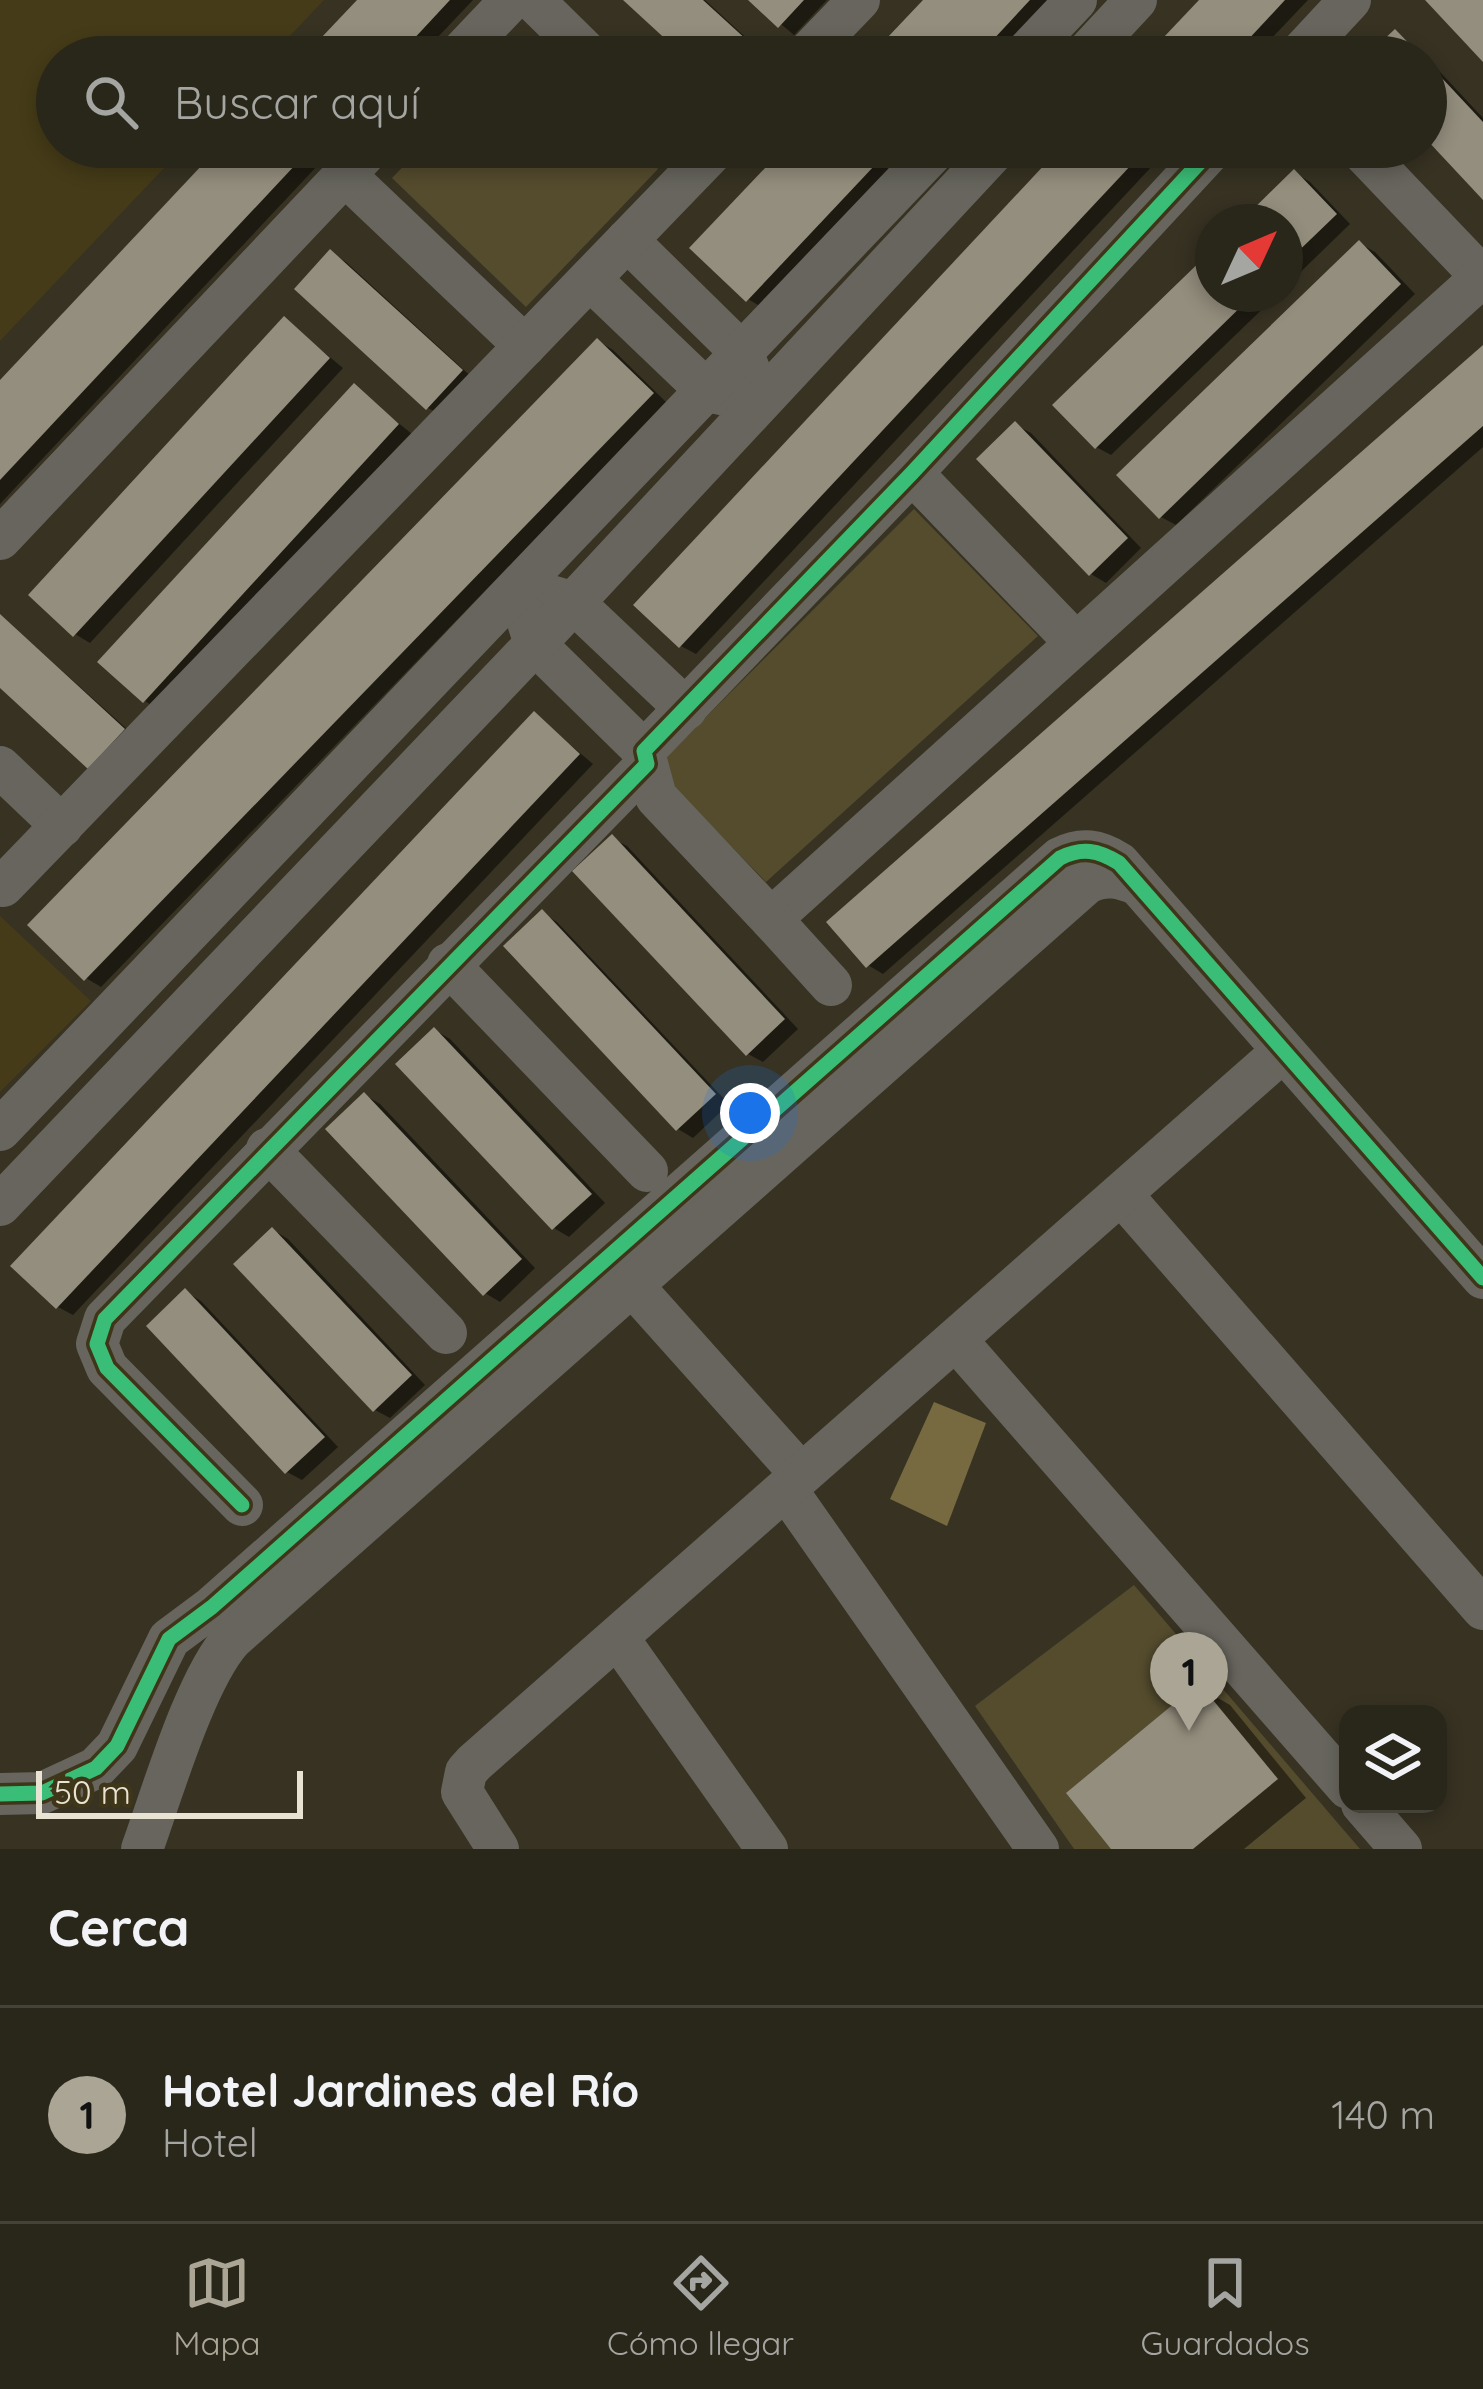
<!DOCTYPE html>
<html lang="es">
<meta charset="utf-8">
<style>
:root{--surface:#29261a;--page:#312e23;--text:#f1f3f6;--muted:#a5a5a2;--line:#454339;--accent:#aaa595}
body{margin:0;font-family:Quicksand,sans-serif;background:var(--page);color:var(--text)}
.controls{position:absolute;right:36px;bottom:36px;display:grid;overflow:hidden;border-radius:24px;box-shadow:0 6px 18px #0003}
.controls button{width:108px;height:108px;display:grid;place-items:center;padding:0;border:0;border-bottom:3px solid var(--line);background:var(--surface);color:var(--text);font:60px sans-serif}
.compass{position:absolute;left:1195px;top:204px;width:108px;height:108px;border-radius:50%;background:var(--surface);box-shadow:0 6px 18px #0003;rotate:46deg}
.scale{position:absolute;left:36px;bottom:30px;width:267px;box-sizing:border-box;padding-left:12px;border:6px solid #e8e3d3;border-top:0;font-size:33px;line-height:42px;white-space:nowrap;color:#e8e3d3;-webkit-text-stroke:9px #3f361a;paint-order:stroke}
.you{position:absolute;left:750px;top:1113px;width:42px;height:42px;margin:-30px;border:9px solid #fff;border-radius:50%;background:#1a73e8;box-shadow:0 0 0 18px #1a73e833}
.badge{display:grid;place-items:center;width:78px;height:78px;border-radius:50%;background:var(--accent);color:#111;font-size:39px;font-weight:700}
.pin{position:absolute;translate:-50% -99px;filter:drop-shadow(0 3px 6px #0008)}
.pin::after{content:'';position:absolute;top:63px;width:42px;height:36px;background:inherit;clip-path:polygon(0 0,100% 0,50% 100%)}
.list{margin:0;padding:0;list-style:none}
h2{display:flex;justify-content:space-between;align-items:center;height:156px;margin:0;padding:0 48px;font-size:51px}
h2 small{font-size:39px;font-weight:400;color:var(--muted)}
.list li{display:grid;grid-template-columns:78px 1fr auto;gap:36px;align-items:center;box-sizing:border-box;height:216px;padding:0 48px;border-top:3px solid var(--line)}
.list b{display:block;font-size:45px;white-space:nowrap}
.list p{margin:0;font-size:39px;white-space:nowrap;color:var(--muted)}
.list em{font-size:39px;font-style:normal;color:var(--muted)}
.icon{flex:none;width:66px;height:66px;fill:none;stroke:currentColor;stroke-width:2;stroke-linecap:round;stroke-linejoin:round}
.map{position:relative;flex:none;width:1483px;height:1849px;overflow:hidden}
.search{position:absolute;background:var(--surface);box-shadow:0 6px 18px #0003;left:36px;right:36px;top:36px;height:132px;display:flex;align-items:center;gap:30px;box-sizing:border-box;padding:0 42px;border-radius:66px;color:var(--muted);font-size:45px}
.sheet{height:372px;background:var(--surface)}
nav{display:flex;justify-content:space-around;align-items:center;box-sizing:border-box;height:168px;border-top:3px solid var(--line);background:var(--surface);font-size:33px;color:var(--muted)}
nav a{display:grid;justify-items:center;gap:6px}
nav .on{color:var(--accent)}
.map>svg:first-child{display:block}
</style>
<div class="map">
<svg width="1483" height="1849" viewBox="0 0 1483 1849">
<rect width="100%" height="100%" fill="#373222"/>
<!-- built -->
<g fill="#453b18">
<path d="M0 0H324L270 57H57V147H184L0 341Z"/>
<path d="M0 916 91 1001 0 1092Z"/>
</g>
<!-- green -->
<g fill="#554c2e">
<path d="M422 147H635L658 169 526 307 392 178Z"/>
<path d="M914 509 1038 636 766 882 670 783 667 756Z"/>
<path d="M1134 1585 1360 1849H1074L975 1706Z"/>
</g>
<!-- water -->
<path fill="#776a40" d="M934 1402 986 1423 947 1526 890 1499Z"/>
<!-- shadow -->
<g fill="#0007">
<path d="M361 0H473L419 57H307Z"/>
<path d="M627 0H705L767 57H689Z"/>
<path d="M752 0H827L794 35Z"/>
<path d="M927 0H1053L999 57H874Z"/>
<path d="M1203 0H1308L1254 57H1149Z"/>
<path d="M1426 57 1483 118V195L1426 135Z"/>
<path d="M223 147H335L0 504V384Z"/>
<path d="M789 147H915L763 308 748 299Z"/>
<path d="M1065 147H1170L696 654 681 646 637 605Z"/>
<path d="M1295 173 1310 182 1350 224 1285 287V222H1245Z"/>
<path d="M1359 243 1375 252 1415 294 1176 525 1161 517Z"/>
<path d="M331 253 346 262 476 381 443 416 428 408Z"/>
<path d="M1213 253V294H1278L1111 455 1096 447Z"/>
<path d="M285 320 343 368 90 643 75 634Z"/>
<path d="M598 341 613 350 667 403 101 987 86 978Z"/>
<path d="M1483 349V447L883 974 868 965Z"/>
<path d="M354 387 412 434 159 710 145 701Z"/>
<path d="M1016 425 1031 433 1141 548 1106 583 1091 574Z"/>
<path d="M0 615 138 739 105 775 0 684Z"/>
<path d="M534 714 593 764 73 1315 58 1307Z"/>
<path d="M612 838 627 846 798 1029 763 1062 748 1054Z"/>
<path d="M542 913 557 922 729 1104 693 1138 678 1129Z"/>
<path d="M435 1030 450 1039 605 1203 569 1237 554 1228Z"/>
<path d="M365 1095 380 1104 535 1268 500 1302 485 1293Z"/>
<path d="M273 1230 288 1239 425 1385 390 1418 375 1410Z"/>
<path d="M186 1292 201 1301 338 1447 302 1480 287 1472Z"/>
<path d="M1199 1687 1230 1705 1306 1798 1244 1849H1115Z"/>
</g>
<!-- building -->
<g fill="#948e7e">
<path d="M357 0H450L397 57H303Z"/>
<path d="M623 0H703L760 52 756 57H685Z"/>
<path d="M748 0H804L778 28Z"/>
<path d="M923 0H1030L977 57H869Z"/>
<path d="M1199 0H1285L1232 57H1145Z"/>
<path d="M1425 0H1483V62Z"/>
<path d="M1395 29 1422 57H1365Z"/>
<path d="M1426 61 1483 122V200L1426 139Z"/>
<path d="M219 147H312L0 480V380Z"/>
<path d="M785 147H892L746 302 689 248Z"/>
<path d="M1061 147H1148L679 648 633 605Z"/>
<path d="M1294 169 1337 214 1285 264V222H1240Z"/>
<path d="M1359 240 1401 284 1159 519 1116 475Z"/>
<path d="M330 249 463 370 426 410 294 289Z"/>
<path d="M1213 249V294H1254L1095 449 1052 405Z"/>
<path d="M284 316 330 358 73 637 28 595Z"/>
<path d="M597 338 654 393 84 981 27 925Z"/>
<path d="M1483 345V426L866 968 826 922Z"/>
<path d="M354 383 399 424 143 703 97 662Z"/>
<path d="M1015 421 1128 538 1089 576 976 459Z"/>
<path d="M0 614 125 729 88 769 0 688Z"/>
<path d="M534 711 580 754 56 1309 10 1266Z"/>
<path d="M612 834 785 1019 746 1056 572 871Z"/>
<path d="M542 909 716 1094 676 1131 503 946Z"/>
<path d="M434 1027 592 1194 552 1230 395 1064Z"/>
<path d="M364 1092 522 1259 483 1296 325 1129Z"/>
<path d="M272 1227 412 1375 373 1412 233 1264Z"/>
<path d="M185 1288 325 1437 285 1474 146 1326Z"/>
<path d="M1199 1683 1278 1779 1193 1849H1111L1066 1793Z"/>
</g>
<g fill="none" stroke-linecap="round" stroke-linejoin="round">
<!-- minor -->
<g stroke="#67655d" stroke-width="42">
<path d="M533 0 591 57"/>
<path d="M457 57 511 0"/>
<path d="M804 57 859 0"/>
<path d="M1022 57 1076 0"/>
<path d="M1083 57 1136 0"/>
<path d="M1297 57 1350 0"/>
<path d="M1358 147 1482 277"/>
<path d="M345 175 525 346"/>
<path d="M627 240 743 354 752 377"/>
<path d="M590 279 707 391 730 396"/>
<path d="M912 473 1075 642"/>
<path d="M0 539 371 147"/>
<path d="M547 595 574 603 686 709"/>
<path d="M526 616 535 644 644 751"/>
<path d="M647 764 656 797 771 919 1483 276"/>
<path d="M0 767 62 826"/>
<path d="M3 886 717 147"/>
<path d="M771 919 831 985"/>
<path d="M448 964 647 1171"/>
<path d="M0 1130 938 147"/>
<path d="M267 1149 446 1333"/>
<path d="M1121 1194 1483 1609"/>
<path d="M0 1205 535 644 998 147"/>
<path d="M614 1265 801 1474"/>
<path d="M956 1340 1348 1788"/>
<path d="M786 1489 1038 1849"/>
<path d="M242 1505 107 1368 97 1344 105 1319 647 764 644 751 912 473 1214 147"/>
<path d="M618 1638 767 1849"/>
<path d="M0 1794 42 1793 96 1768 117 1746 169 1639 212 1607 1060 858C1082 847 1098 850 1119 863L1483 1278"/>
<path d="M1362 1804 1401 1849"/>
<path d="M142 1849C162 1794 195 1680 232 1639L1087 883C1106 874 1120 877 1138 885"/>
<path d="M498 1849 462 1792 466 1772 474 1763 1283 1051"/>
</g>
<defs>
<g id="cycleway">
<path d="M242 1505 107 1368 97 1344 105 1319 647 764 644 751 912 473 1214 147"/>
<path d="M0 1794 42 1793 96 1768 117 1746 169 1639 212 1607 1060 858C1082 847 1098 850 1119 863L1483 1278"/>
</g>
</defs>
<!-- cycleway casing -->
<use href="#cycleway" stroke="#3f361a" stroke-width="22"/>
<!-- cycleway -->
<use href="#cycleway" stroke="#3abd76" stroke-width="15"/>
</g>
</svg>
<div class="controls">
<button><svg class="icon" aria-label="layers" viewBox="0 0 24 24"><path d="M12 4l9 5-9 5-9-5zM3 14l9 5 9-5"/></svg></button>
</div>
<svg class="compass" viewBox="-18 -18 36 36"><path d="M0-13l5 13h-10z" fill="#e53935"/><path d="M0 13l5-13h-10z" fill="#a5a5a2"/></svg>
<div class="scale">50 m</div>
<div class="you"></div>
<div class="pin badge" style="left:1189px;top:1731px">1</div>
<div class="search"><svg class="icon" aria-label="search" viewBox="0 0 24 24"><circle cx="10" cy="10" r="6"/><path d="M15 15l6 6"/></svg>Buscar aquí</div>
</div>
<section class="sheet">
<h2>Cerca<small></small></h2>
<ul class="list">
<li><span class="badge">1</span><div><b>Hotel Jardines del Río</b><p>Hotel</p></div><em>140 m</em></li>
</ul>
</section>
<nav>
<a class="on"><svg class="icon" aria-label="map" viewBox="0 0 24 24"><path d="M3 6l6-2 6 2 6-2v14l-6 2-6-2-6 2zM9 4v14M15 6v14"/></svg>Mapa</a>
<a><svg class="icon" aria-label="directions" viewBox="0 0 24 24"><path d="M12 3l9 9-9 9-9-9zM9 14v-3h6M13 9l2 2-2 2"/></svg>Cómo llegar</a>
<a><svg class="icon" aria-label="saved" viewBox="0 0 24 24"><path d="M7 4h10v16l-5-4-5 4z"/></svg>Guardados</a>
</nav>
